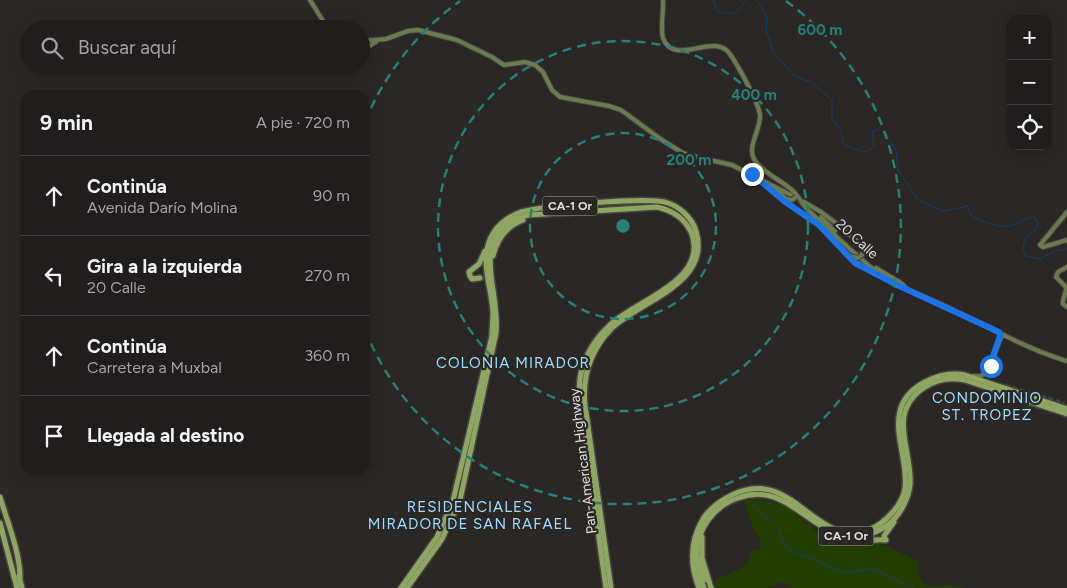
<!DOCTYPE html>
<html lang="es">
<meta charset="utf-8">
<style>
:root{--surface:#201d1c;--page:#282625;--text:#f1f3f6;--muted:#a2a2a3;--line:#3d3b3b}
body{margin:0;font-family:Figtree,sans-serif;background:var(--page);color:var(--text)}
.controls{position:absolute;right:15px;top:15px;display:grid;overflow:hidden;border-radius:10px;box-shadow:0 2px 12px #0003}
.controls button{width:45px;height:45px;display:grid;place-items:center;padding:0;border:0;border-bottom:1px solid var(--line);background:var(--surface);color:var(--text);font:25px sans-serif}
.stop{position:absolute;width:15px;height:15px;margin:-11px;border:4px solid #1a73e8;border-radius:50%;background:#fff}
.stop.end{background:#1a73e8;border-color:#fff;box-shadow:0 1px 5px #0008}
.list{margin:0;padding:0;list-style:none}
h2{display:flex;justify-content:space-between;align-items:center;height:65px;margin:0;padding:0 20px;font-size:21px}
h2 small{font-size:16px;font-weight:400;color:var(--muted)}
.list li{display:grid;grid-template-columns:32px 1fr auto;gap:15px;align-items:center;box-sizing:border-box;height:80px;padding:0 20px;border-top:1px solid var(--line)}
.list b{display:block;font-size:19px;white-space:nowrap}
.list p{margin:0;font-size:16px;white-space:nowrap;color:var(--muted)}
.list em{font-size:16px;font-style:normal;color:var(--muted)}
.icon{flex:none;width:28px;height:28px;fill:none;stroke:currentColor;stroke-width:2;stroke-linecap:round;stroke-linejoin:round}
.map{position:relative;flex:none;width:1067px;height:588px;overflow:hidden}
.search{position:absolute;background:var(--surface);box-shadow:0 2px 12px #0003;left:20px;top:20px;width:350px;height:55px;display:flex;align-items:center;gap:12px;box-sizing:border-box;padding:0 18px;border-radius:28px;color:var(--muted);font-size:19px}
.panel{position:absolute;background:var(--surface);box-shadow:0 2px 12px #0003;left:20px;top:90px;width:350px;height:385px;border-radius:15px}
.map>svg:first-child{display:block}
</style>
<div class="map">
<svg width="1067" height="588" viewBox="0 0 1067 588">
<rect width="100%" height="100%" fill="#2b2725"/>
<!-- green -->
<path fill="#213e00" d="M752 499C768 500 783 504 796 514 802 519 809 526 816 531 824 535 833 538 841 541 853 546 863 542 875 543 889 545 905 556 918 561 920 574 915 574 926 586L952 585 964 588H793L783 582 766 588H714L715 580 746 566 748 563 751 551 759 549 762 545 759 538 753 529 744 500Z"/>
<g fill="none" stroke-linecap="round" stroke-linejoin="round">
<!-- stream -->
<g stroke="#163c6e" stroke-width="1">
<path d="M713 0 718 12C733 14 738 16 745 0"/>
<path d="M757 0 767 18 766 30 773 52 795 77 811 82 832 100V119L841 131 843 144C854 148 865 156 874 147L872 132 879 129 886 134 896 150 898 170 918 200 943 211 968 206 971 216C983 221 1001 230 1013 225 1022 222 1026 217 1035 217L1038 223 1036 230 1025 237 1023 248 1026 256 1040 259 1055 251 1067 249"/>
<path d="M748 501 778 528 786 548 845 573 873 568 913 588"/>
</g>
<!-- secondary-tunnel -->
<path stroke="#464240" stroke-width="4" stroke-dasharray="4 2" stroke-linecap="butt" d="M807 207 815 213"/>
<!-- highway-tunnel -->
<g stroke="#464240" stroke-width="5" stroke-dasharray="5 2.5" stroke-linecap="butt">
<path d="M1005 386 1064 404"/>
<path d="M995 389 999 394 1042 408"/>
</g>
<defs>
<g id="secondary">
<path d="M310 0 328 29"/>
<path d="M663 0C664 11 660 27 663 38 674 68 714 31 730 54 738 66 758 101 760 115 761 129 747 146 754 159 760 171 782 181 792 190 799 196 802 205 809 211 828 229 847 247 867 264 893 287 926 296 957 312 993 329 1029 350 1067 361"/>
<path d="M361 41 386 39 408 31 418 30 457 40 492 57 504 65 525 62 535 65 543 72 552 90 560 97 609 106 621 110 662 140 683 153 692 156 732 165 791 195"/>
<path d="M364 49 376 42"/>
<path d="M758 179 784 201 819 225 852 260 879 275"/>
<path d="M776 188 786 199"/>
<path d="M804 202 821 212 837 224"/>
<path d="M1067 212 1040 245 1043 247 1067 240"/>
<path d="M821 217 835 231"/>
<path d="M1067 267 1058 272 1056 277 1066 287C1067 293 1062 298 1063 304L1067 307"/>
<path d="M876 268 901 283 905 287"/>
<path d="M973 376H980L987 373 1001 337 1004 335"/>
</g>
<g id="highway">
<path d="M493 256C497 239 507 226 523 220"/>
<path d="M480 278 472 279 470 276 469 272 479 264 485 251"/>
<path d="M0 497C7 521 20 552 20 577"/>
<path d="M0 523 17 588"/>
<path d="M843 536C857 546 870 538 886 540L884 536 894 522"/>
<path d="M702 537V558L711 588"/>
<path d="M699 559 706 580"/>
<path d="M19 576 22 588"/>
<path d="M401 588 437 537 453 501 492 336C492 328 493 321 493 313 492 285 477 258 494 232 500 223 510 216 521 212 541 206 650 196 668 203 680 207 692 218 696 231 712 284 639 301 611 329 591 350 582 376 585 405L611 588"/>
<path d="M407 588 442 539 460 500 496 333C501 290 465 231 528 215L657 207C671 210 683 217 690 230 693 234 693 239 694 245 697 284 634 302 610 325 597 337 587 352 582 369 575 394 583 420 587 445 593 493 599 540 606 588"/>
<path d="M699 588C690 565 690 541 703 519 710 508 720 501 732 495 794 465 813 549 869 530 879 526 886 520 893 512 898 506 904 497 905 488 910 453 877 407 925 382 938 375 950 372 965 375L1067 409"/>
<path d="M704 588C695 565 693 541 708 520 716 509 726 502 738 498 793 477 816 551 869 534 881 531 892 523 899 513 905 504 909 495 910 485 913 450 885 413 925 387 937 379 951 377 965 380L1067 414"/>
</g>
</defs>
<!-- secondary casing -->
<use href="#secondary" stroke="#484442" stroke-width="6"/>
<!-- highway casing -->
<use href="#highway" stroke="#484442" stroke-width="8"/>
<!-- secondary -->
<use href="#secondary" stroke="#6b7b4f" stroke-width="4"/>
<!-- highway -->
<use href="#highway" stroke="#8ea662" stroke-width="5"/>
<defs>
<g id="secondary-bridge">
<path d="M786 199 792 200 796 197"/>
<path d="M837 224 858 242 863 251 862 255 858 258 849 256"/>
</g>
</defs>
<!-- secondary-bridge casing -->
<use href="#secondary-bridge" stroke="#484442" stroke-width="6" stroke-linecap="butt"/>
<!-- secondary-bridge -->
<use href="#secondary-bridge" stroke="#6b7b4f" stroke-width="4"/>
</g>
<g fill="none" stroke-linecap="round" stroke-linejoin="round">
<!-- route -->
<path stroke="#1a73e8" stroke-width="6" d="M752 174 784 201 819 225 855 263 897 285 999 332 1000 336 989 368 991 366"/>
</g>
<!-- distance rings -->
<g fill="none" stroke="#248079" stroke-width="2.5" stroke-dasharray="9 6">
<circle cx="623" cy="226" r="93"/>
<circle cx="623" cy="226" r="185"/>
<path d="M365 122A278 278 0 0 1 460 1M786 1A278 278 0 1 1 365 330"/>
</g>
<g text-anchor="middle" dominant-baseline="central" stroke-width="4.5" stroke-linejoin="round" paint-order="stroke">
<!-- shield labels -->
<g fill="#2b2725" stroke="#aaa6a5" stroke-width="1">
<rect x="542.5" y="196.5" width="55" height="19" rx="4"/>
<rect x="818.5" y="526.5" width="55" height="19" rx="4"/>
</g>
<g font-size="12" font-weight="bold" fill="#e0dddc">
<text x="570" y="206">CA-1 Or</text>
<text x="846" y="536">CA-1 Or</text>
</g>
<!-- street labels -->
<g font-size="14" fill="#e0dddc" stroke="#2b2725">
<text transform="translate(857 239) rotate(42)">20 Calle</text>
<text transform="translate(583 461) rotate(-97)">Pan-American Highway</text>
</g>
<!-- neighbourhood labels -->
<g font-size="15" letter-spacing="1" fill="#9ddcfe" stroke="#2b2725">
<text x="513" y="363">COLONIA MIRADOR</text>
<text x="987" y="398">CONDOMINIO<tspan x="987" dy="17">ST. TROPEZ</tspan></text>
<text x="470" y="507">RESIDENCIALES<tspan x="470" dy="17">MIRADOR DE SAN RAFAEL</tspan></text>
</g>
</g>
<circle cx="623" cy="226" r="8" fill="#248079" stroke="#2b2725" stroke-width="2.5"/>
<g font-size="15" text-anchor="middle" font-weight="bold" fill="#248079" stroke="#2b2725" stroke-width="4.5" stroke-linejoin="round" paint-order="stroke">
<text x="820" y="35">600 m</text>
<text x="754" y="100">400 m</text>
<text x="689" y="165">200 m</text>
</g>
</svg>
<div class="controls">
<button>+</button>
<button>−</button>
<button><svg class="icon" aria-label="locate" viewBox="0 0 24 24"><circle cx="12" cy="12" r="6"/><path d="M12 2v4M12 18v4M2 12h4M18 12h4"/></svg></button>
</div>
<div class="stop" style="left:991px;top:366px"></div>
<div class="stop end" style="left:752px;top:174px"></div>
<div class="search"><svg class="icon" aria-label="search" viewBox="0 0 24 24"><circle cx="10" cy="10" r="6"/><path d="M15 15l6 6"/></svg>Buscar aquí</div>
<section class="panel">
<h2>9 min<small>A pie · 720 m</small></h2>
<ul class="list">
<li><svg class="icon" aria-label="ahead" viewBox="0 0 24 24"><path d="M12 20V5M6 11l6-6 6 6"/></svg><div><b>Continúa</b><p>Avenida Darío Molina</p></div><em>90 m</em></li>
<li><svg class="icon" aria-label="left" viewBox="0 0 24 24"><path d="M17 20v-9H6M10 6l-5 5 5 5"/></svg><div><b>Gira a la izquierda</b><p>20 Calle</p></div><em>270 m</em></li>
<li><svg class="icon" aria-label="ahead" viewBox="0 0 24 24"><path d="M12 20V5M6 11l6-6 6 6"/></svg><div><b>Continúa</b><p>Carretera a Muxbal</p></div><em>360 m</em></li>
<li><svg class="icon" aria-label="arrive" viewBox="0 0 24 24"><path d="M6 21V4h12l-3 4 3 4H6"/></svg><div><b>Llegada al destino</b></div></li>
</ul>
</section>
</div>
